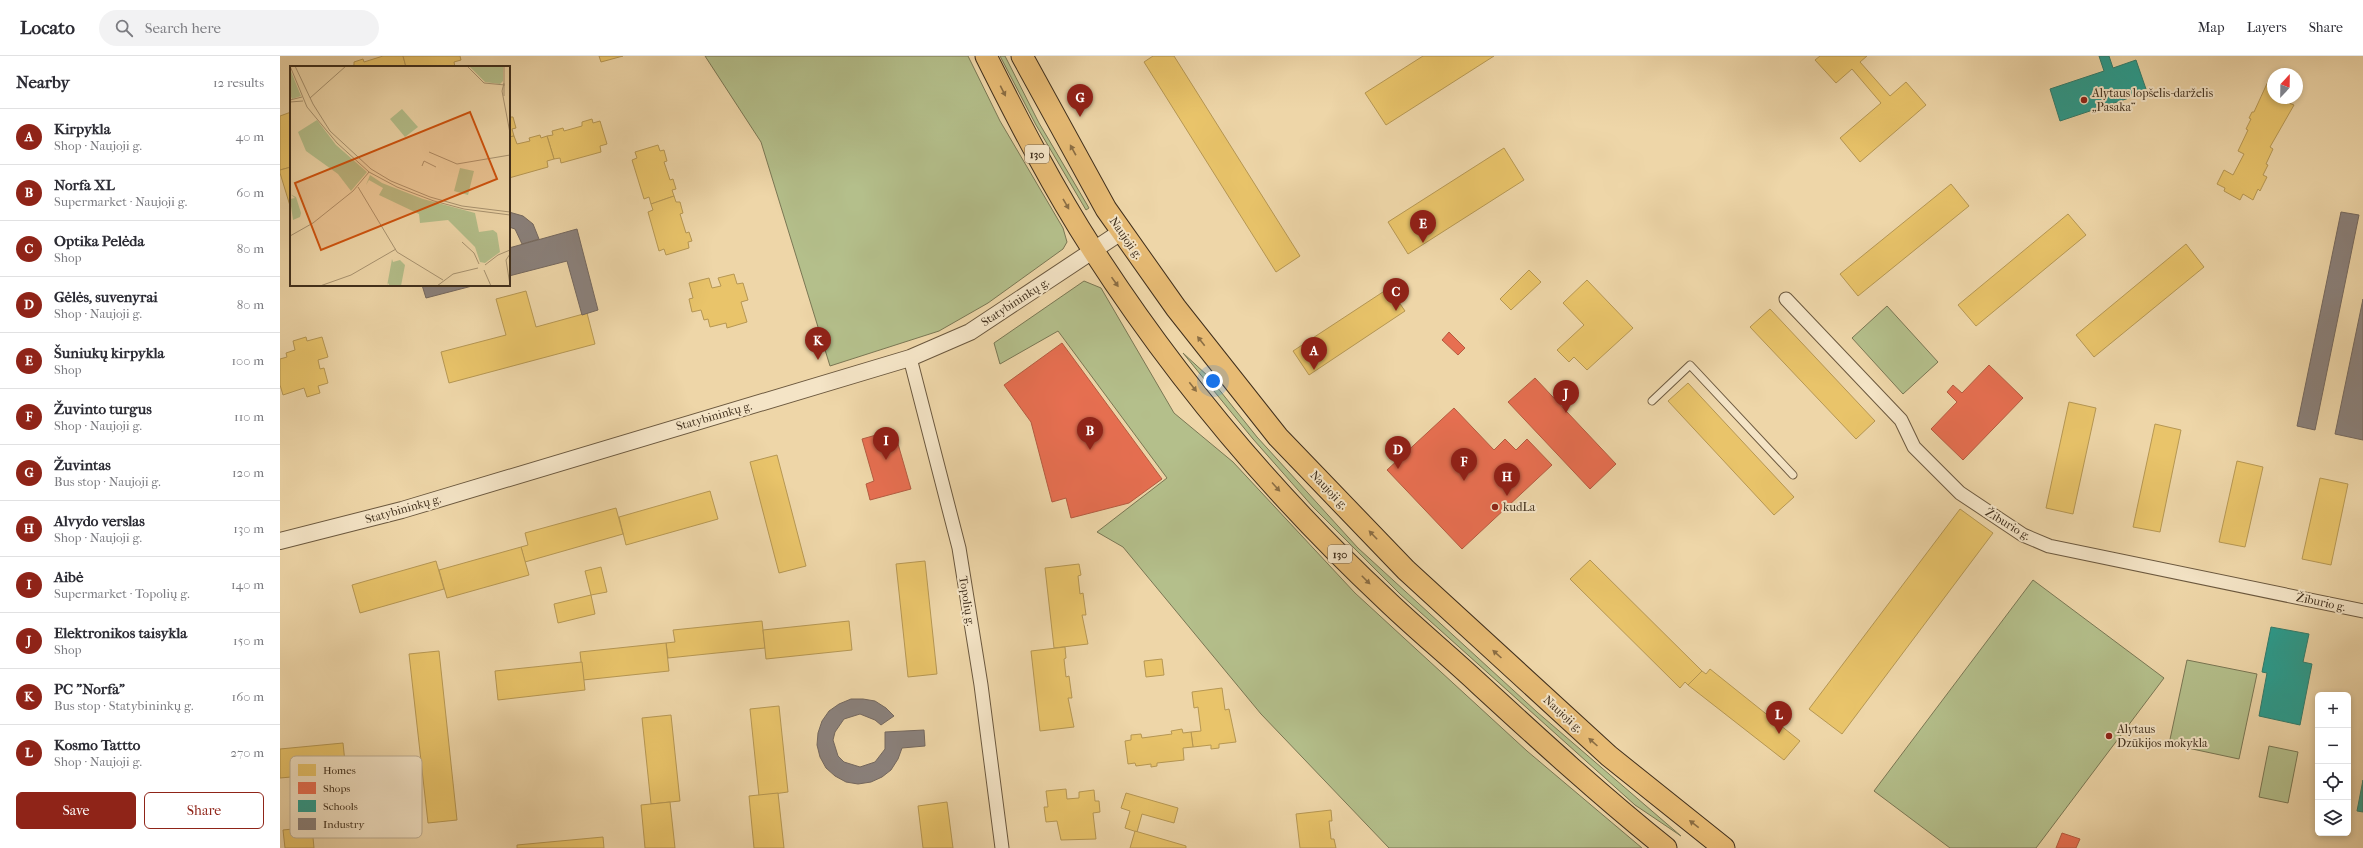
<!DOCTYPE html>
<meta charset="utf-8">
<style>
:root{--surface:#fff;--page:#f2f2f3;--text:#2b2b33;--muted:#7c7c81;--line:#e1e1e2;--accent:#8f2418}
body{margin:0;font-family:"IM FELL French Canon",serif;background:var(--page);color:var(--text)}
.controls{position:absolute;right:12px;bottom:12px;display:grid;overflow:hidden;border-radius:6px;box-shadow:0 2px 6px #0003}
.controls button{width:36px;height:36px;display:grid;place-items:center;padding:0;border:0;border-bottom:1px solid var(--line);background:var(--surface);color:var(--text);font:20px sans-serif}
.compass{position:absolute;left:1987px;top:12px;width:36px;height:36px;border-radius:50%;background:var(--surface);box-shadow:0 2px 6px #0003;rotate:22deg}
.you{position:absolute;left:933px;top:325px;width:14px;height:14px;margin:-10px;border:3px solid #fff;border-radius:50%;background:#1a73e8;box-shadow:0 0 0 6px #1a73e833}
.badge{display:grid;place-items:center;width:26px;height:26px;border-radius:50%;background:var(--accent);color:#fff;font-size:13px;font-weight:700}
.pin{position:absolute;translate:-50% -33px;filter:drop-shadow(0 1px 2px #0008)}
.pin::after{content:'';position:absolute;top:21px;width:14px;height:12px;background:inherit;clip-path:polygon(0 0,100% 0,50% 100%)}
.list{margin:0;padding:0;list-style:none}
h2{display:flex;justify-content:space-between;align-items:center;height:52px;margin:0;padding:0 16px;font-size:17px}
h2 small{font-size:13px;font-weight:400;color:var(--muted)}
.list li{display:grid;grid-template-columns:26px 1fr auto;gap:12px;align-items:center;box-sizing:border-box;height:56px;padding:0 16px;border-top:1px solid var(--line)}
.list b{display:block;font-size:15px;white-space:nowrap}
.list p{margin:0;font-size:13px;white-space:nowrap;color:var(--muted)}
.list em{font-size:13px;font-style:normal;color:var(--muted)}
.actions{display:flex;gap:8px;padding:12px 16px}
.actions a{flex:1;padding:9px 0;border:1px solid var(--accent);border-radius:6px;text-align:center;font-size:14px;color:var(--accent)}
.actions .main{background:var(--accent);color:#fff}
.icon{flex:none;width:22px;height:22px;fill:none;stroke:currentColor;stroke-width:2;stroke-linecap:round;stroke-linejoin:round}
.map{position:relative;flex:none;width:2083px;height:792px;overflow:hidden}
header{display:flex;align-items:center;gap:24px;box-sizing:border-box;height:56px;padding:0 20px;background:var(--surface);border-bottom:1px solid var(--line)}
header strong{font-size:19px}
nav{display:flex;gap:22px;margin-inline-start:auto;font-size:14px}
.search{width:280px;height:36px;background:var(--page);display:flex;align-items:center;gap:10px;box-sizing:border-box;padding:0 14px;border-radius:22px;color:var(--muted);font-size:15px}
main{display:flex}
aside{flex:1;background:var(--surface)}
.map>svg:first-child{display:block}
</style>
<header>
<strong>Locato</strong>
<div class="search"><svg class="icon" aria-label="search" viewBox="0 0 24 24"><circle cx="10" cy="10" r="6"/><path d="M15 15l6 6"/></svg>Search here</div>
<nav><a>Map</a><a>Layers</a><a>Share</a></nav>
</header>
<main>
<aside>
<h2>Nearby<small>12 results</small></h2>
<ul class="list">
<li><span class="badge">A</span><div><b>Kirpykla</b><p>Shop · Naujoji g.</p></div><em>40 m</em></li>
<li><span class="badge">B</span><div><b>Norfa XL</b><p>Supermarket · Naujoji g.</p></div><em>60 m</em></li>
<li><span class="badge">C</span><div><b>Optika Pelėda</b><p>Shop</p></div><em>80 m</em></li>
<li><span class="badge">D</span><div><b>Gėlės, suvenyrai</b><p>Shop · Naujoji g.</p></div><em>80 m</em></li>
<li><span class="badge">E</span><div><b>Šuniukų kirpykla</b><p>Shop</p></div><em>100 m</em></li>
<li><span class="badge">F</span><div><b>Žuvinto turgus</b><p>Shop · Naujoji g.</p></div><em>110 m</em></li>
<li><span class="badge">G</span><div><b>Žuvintas</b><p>Bus stop · Naujoji g.</p></div><em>120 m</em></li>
<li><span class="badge">H</span><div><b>Alvydo verslas</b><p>Shop · Naujoji g.</p></div><em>130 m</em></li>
<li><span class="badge">I</span><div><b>Aibė</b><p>Supermarket · Topolių g.</p></div><em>140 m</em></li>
<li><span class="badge">J</span><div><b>Elektronikos taisykla</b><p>Shop</p></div><em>150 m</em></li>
<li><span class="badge">K</span><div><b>PC &quot;Norfa&quot;</b><p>Bus stop · Statybininkų g.</p></div><em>160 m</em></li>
<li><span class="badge">L</span><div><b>Kosmo Tattto</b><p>Shop · Naujoji g.</p></div><em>270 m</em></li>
</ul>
<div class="actions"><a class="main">Save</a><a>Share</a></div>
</aside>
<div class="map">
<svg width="2083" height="792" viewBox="0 0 2083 792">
<rect width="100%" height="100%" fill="#eed6a8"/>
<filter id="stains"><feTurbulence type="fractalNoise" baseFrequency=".005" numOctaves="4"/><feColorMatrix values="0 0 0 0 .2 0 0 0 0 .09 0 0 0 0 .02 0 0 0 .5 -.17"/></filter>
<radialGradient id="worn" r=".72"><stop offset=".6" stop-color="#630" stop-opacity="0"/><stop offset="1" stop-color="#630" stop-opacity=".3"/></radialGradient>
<!-- green -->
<g fill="#b4bf8b" stroke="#7a7754">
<path d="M425 0H688L720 65 783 172 787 186 783 193 708 247 659 275 550 310 481 86Z"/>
<path d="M720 0H725L759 67 809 152 806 154 756 69Z"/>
<path d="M804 225 821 232 894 357 953 406 1075 537 1247 695 1362 792H1109L981 658 843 491 817 476 887 422 778 275 720 308 714 287Z"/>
<path d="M1607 250 1658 306 1623 338 1572 282Z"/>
<path d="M903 297 929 321 977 381 1078 492 1257 656 1401 780 1355 749 1120 538 1033 451 973 383Z"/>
<path d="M1753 524 1884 622 1756 792H1670L1594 735Z"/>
<path d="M1907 604 1977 618 1959 703 1889 688Z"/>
<path d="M1989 690 2018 696 2008 747 1979 741Z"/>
</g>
<!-- homes -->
<g fill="#e9c46a" stroke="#b69753">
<path d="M103 0H123L126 11H69L74 9V6L83 3 84 6Z"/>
<path d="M123 0H180L181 4 174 6 175 11H126Z"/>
<path d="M319 0H343L321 6Z"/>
<path d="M873 0H894L1020 200 996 216 864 6Z"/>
<path d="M1143 0H1214L1106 69 1085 37Z"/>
<path d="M1540 0H1587L1580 6 1610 40 1626 26 1646 49 1580 106 1560 82 1601 47 1572 13 1556 27 1535 4Z"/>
<path d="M1990 21 1993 23V42H2012L2009 47 2014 49 1990 91 1993 93 1986 108 1988 109 1983 119 1987 121 1980 135 1978 133 1973 144 1963 138 1960 144 1944 135 1945 132 1937 128 1944 114 1953 119 1964 98 1958 95 1968 74 1966 73 1971 63 1969 62 1972 56H1974Z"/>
<path d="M11 56V111L0 114V60Z"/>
<path d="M229 61H233L236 72 232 73 234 80 229 81Z"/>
<path d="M312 63 313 67 320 65 327 88 320 90 321 96 281 107 280 102 274 103 267 80 273 79 272 75 283 72 284 75 302 70V66Z"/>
<path d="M260 79 261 82 267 80 274 103 267 105 268 111 229 122V81L234 80 237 88 250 85 249 82Z"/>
<path d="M378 89 380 95 384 94 387 105 384 106 390 124 393 123 396 133 392 134 394 140 371 148 369 141 364 143 352 104 357 102 355 96Z"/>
<path d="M1224 92 1244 124 1128 198 1108 166Z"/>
<path d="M11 111V153L0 117V114Z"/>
<path d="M1671 128 1689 150 1578 240 1560 218Z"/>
<path d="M394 140 396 146H400L403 157 400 158 406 177 409 176 412 185 408 186 409 192 386 199 384 193 379 195 368 156 373 154 371 148Z"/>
<path d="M1788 158 1806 179 1696 270 1678 249Z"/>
<path d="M1906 188 1924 211 1814 301 1796 279Z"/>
<path d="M1249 214 1261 226 1231 254 1220 243Z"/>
<path d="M454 218 457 228 463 227 468 244 461 246 467 266 447 272 446 267 430 271 428 263 424 264 421 254 412 256 409 243 413 242 409 227 429 222 432 232 441 230 438 222Z"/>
<path d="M1307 224 1353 272 1307 314 1294 301 1289 306 1277 294 1304 269 1283 247Z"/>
<path d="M1109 232 1125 255 1029 319 1013 295Z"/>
<path d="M246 235 256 271 307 257 315 288 169 327 161 296 226 279 216 243Z"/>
<path d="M1490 253 1595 365 1576 383 1470 271Z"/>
<path d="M26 281 27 285 42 281 48 301 38 304 40 313 44 312 48 327 38 330 40 337 27 341 24 332 3 339 0 329V303L7 301 6 297 15 294 13 285Z"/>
<path d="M1408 327 1514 441 1494 459 1388 345Z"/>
<path d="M1789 346 1816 352 1793 458 1766 452Z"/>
<path d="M1875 368 1901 374 1880 476 1853 471Z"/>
<path d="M497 399 526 510 499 517 470 406Z"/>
<path d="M1957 405 1983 411 1965 491 1939 486Z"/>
<path d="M2040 422 2068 428 2051 509 2022 503Z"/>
<path d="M430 435 438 463 346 489 339 461Z"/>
<path d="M336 452 343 478 245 506 241 491 248 489 245 477Z"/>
<path d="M1680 453 1713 477 1562 678 1529 653Z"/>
<path d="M241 491 249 519 167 542 159 514Z"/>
<path d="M1310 504 1422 615 1408 629 1405 626 1400 632 1290 523Z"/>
<path d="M156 505 164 533 80 557 72 529Z"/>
<path d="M645 505 657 618 628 621 616 508Z"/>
<path d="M799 508 801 519 798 520 800 538 803 537 806 559H802L808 588 774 592 765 512Z"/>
<path d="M321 511 327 536 311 539 305 515Z"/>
<path d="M311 539 315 558 278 567 274 548Z"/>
<path d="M482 565 485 592 388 602 386 587 395 586 393 574Z"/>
<path d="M569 565 572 594 486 603 483 574Z"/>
<path d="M386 587 389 615 303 624 300 596Z"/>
<path d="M785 591 786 602 784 603 786 621 789 620 792 642H788L794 671 760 675 751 595Z"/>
<path d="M159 595 177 764 148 767 129 598Z"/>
<path d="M882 603 884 619 866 621 864 605Z"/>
<path d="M302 606 305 634 218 644 215 615Z"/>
<path d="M1430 613 1520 685 1504 704 1408 629 1422 615 1426 618Z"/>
<path d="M942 632 945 654 949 653 956 686 939 688V692L931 693V689L913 691 911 676 921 675 918 651 914 652 912 636Z"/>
<path d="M499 650 508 736 479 740 470 653Z"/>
<path d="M391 659 400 745 371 748 362 662Z"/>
<path d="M902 673 903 677 911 676 913 691 903 692 904 704 877 707V710L871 711V708L856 710 855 707 848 708 845 685 851 684V679L861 678 862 682 892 678 891 675Z"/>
<path d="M63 687 66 716 0 722V693Z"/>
<path d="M786 733 787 743 799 742V736L814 734 815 745H819L820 756 813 757 816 783 781 784 777 765 766 766 764 751H768L766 735Z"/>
<path d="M498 737 504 792H474L469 740Z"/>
<path d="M846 737 898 752 894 767 862 758 857 776 845 772 850 755 841 752Z"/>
<path d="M390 746 395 792H365L361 749Z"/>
<path d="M667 746 673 792H643L638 750Z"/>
<path d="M1051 754 1052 765H1049L1051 783H1054L1056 792H1020L1016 758Z"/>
<path d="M32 771 34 792H5L3 774Z"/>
<path d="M855 775 906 790V792H850Z"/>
<path d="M323 781 324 792H237V789Z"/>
</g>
<!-- shops -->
<g fill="#e76f51" stroke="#b55c41">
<path d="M1169 276 1185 292 1178 299 1162 284Z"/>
<path d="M782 287 882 423 849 447 791 462 786 442 772 446 751 366 724 329Z"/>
<path d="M1709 309 1743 342 1683 404 1651 373 1677 346 1667 336 1673 329 1682 337Z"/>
<path d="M1255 322 1336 408 1310 433 1228 346Z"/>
<path d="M1174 352 1214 394 1225 383 1236 394 1247 383 1272 409 1182 493 1107 414Z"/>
<path d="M614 374 631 433 590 444 586 428 594 425 582 383Z"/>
<path d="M1782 777 1800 783 1796 792H1776Z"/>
</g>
<!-- schools -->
<g fill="#2a9d8f" stroke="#317c6c">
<path d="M1819 0H1829L1833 12 1856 4 1867 36 1780 65 1770 33 1824 15Z"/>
<path d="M1991 571 2029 578 2023 606 2032 608 2020 669 1979 660 1987 617 1982 616Z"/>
<path d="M2083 724V756L2077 755Z"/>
</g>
<!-- industry -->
<g fill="#8a817c" stroke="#74685f">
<path d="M229 156 243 160 253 168 259 183 242 188 235 173 229 171Z"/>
<path d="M2061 156 2079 159 2035 374 2017 370Z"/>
<path d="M297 173 318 254 302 259 287 205 229 220V192Z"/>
<path d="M142 229H196L146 242Z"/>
<path d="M2083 243V384L2055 378Z"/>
<path d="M571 643H583L595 645 606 652 614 660 601 669 595 664 580 658 564 663 555 676 553 684 558 700 564 706 580 711 595 706 605 693V676L644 674 645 690 622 692 618 703 611 714 602 721 591 726 578 728 566 726 555 720 546 712 540 701 537 689 538 677 542 665 549 655 559 648Z"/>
</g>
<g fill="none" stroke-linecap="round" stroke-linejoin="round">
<defs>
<path id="service" d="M1372 345 1410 309 1513 419"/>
<g id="minor">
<path d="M1506 243 1621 364 1634 391 1680 437 1743 479 1769 490 2083 555"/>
<path d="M630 302 679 492 701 629 722 792"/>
</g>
<path id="tertiary" d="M0 485 122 454 630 302 690 276 841 176"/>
<g id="primary">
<path d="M706 0C739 66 773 132 813 194 895 321 995 440 1105 543 1135 572 1168 599 1199 628 1260 684 1321 740 1386 792"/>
<path d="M742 0 826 153 896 252 998 381 1126 514 1329 700 1444 792"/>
</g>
</defs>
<!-- service casing -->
<use href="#service" stroke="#6c593f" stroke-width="9"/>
<!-- minor casing -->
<use href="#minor" stroke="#6c593f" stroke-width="15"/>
<!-- tertiary casing -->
<use href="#tertiary" stroke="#6c593f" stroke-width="18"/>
<!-- primary casing -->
<use href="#primary" stroke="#402f1c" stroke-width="23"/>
<!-- service -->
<use href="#service" stroke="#f4e4c6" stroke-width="7"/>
<!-- minor -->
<use href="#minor" stroke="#f4e4c6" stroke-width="13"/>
<!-- tertiary -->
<use href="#tertiary" stroke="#f4e4c6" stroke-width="16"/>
<!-- primary -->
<use href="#primary" stroke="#e7bb74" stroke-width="21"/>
</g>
<!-- one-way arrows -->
<defs><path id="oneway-solid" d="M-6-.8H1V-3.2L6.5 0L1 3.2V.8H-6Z"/></defs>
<g fill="#8b6e44">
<use href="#oneway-solid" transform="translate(723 35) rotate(63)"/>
<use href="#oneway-solid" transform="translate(793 94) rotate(-119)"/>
<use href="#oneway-solid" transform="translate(786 148) rotate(60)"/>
<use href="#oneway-solid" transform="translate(835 226) rotate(55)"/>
<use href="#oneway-solid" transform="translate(921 285) rotate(-128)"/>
<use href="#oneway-solid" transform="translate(913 331) rotate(52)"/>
<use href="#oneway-solid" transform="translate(996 431) rotate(48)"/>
<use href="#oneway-solid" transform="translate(1093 479) rotate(-134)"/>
<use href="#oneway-solid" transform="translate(1086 524) rotate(45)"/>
<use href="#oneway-solid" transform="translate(1217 598) rotate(-138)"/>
<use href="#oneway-solid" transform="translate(1313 686) rotate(-138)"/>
<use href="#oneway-solid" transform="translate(1414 768) rotate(-142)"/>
</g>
<!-- markers -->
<g fill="#8f2418" stroke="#f4e4c6" stroke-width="1.5">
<circle cx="1804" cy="44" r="4"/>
<circle cx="1215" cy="451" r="4"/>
<circle cx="1829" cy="680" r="4"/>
</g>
<g text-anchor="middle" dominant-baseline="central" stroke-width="4" stroke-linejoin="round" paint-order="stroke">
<!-- shield labels -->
<g fill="#f4e4c6" stroke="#76654f" stroke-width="1">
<rect x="745" y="89" width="24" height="18" rx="3"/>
<rect x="1048" y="489" width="24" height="18" rx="3"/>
</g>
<g font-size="11" font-weight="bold" fill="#402f1c">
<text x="757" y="98">130</text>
<text x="1060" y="498">130</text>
</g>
<!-- poi labels -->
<g font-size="12" fill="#402f1c" stroke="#f4e4c6" text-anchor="start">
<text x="1812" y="37">Alytaus lopšelis-darželis<tspan x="1812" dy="14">„Pasaka“</tspan></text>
<text x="1223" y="451">kudLa</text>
<text x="1837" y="673">Alytaus<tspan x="1837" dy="14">Dzūkijos mokykla</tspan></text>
</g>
<!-- street labels -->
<g font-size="12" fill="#402f1c" stroke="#f4e4c6">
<text transform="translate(846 182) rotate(55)">Naujoji g.</text>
<text transform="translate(735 246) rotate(-33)">Statybininkų g.</text>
<text transform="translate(434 360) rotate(-16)">Statybininkų g.</text>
<text transform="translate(1049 434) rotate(46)">Naujoji g.</text>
<text transform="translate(123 453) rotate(-16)">Statybininkų g.</text>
<text transform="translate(1728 468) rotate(31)">Žiburio g.</text>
<text transform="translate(687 545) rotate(81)">Topolių g.</text>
<text transform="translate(2041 546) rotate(12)">Žiburio g.</text>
<text transform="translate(1283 658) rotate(42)">Naujoji g.</text>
</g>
</g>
<!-- overview -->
<g transform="translate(10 10)">
<rect width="220" height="220" fill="#eed6a8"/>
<path d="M179 0H213V15L210 18 195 16ZM0 3 11 30 2 33 0 29ZM112 43 128 61 115 71 100 53ZM27 54 46 79 77 106 61 125 48 108 16 85 8 66ZM170 102 184 105 178 129 164 125ZM80 109 92 117 133 133 185 147 189 166 203 164 207 167 210 186 195 197 190 196 185 181 158 154 130 157 129 148 89 129 93 122 79 114 76 119ZM0 128 6 131 11 147 10 151 3 154 0 133 5 132ZM102 193 103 196 110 194 115 199 111 220H100L98 217 97 220Z" fill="#b4bf8b"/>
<path fill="none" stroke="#a89370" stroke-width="1" d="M0 0 17 41 47 77 79 106 107 121 144 135 174 143 220 149M5 0 23 38 40 65 81 103 101 115 140 131 172 140 220 146M177 0 194 17 215 19M214 0V30M214 17 212 25 220 67M20 32 56 0M0 34 12 31M0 36 13 35M139 86 167 98 220 89M132 100 134 95 146 101M68 121 107 186 153 214M0 170 23 157 63 125 79 106M172 176 184 187 189 198M220 188 216 194 220 219M195 199 208 189 220 184M194 204 201 220M30 220 61 209 106 183M147 220 163 208 188 202"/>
<path fill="#cf530e" fill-opacity="0.15" stroke="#cf530e" stroke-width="2" d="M180 46 207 113 31 184 5 117Z"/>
<rect width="220" height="220" fill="none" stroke="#402f1c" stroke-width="2"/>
</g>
<!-- legend -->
<rect x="10" y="700" width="132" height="82" rx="6" fill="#f4e4c6" stroke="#beae93" stroke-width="1"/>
<rect x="18" y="708" width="18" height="12" fill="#e9c46a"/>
<rect x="18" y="726" width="18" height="12" fill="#e76f51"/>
<rect x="18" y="744" width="18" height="12" fill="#2a9d8f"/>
<rect x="18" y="762" width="18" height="12" fill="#8a817c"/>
<g font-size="11" fill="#402f1c">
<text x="43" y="718">Homes</text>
<text x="43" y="736">Shops</text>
<text x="43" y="754">Schools</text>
<text x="43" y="772">Industry</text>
</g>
<rect width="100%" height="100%" filter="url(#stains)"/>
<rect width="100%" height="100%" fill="url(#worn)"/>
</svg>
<div class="controls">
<button>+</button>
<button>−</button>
<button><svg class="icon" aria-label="locate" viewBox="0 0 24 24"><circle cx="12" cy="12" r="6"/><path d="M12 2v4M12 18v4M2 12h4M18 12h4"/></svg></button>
<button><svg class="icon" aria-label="layers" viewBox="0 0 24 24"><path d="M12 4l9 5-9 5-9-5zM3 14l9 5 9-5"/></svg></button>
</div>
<svg class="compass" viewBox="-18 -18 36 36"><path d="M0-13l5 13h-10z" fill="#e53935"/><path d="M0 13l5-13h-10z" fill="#7c7c81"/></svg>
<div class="you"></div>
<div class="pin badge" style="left:1034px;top:314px">A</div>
<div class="pin badge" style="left:810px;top:394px">B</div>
<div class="pin badge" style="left:1116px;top:255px">C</div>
<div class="pin badge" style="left:1118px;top:413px">D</div>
<div class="pin badge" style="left:1143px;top:187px">E</div>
<div class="pin badge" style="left:1184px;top:425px">F</div>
<div class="pin badge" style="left:800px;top:61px">G</div>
<div class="pin badge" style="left:1227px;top:440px">H</div>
<div class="pin badge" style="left:606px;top:404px">I</div>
<div class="pin badge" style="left:1286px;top:357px">J</div>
<div class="pin badge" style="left:538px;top:304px">K</div>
<div class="pin badge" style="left:1499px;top:678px">L</div>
</div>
</main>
